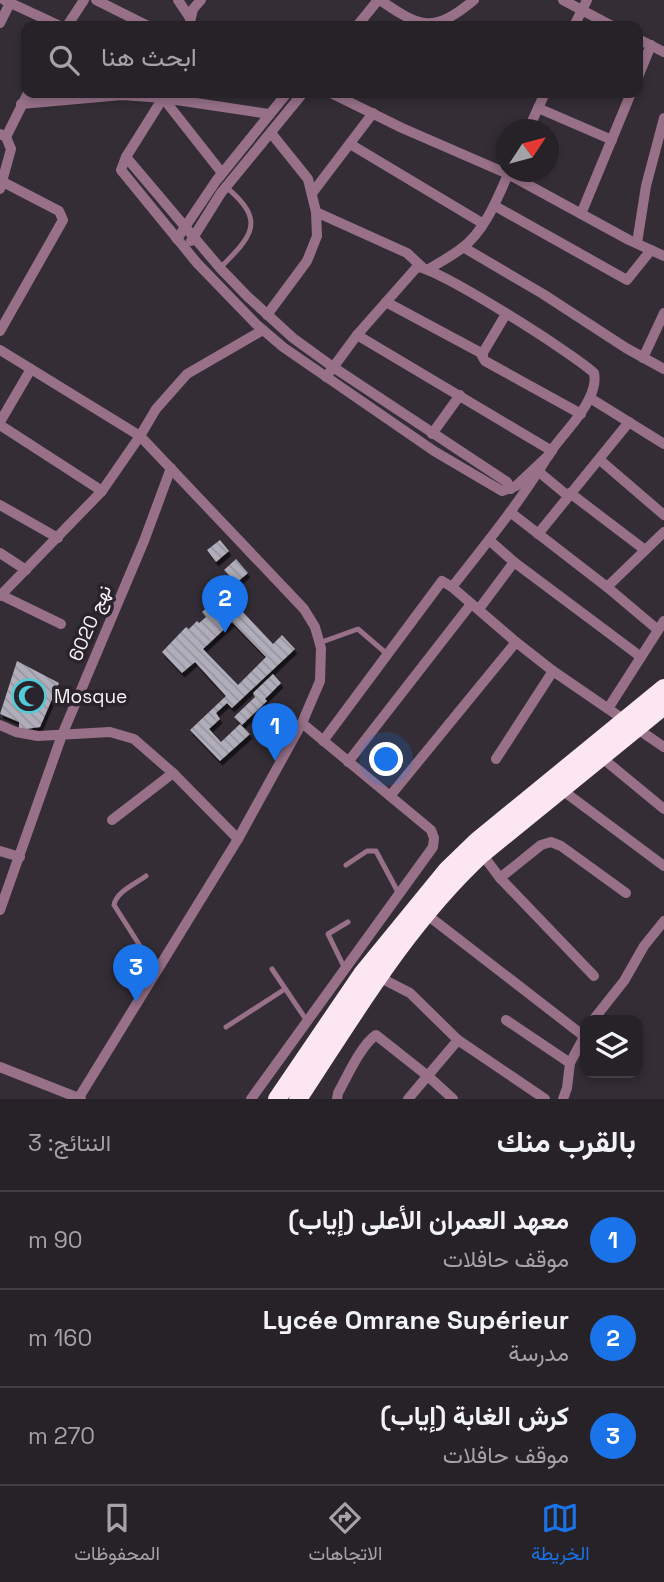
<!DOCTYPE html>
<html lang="ar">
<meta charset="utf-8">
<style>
:root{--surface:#272228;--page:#332f34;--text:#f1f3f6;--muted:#a4a4a8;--line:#433f45;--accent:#1a73e8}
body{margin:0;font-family:"Space Grotesk",Vazirmatn,sans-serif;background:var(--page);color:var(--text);direction:rtl}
.controls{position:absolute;right:21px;bottom:21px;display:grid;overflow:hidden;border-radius:14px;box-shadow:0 4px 10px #0003}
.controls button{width:63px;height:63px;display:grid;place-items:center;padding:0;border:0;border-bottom:2px solid var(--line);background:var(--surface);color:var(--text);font:35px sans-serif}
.compass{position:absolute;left:496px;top:119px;width:63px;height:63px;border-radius:50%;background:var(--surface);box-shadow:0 4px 10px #0003;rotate:54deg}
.you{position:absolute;left:387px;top:760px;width:24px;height:24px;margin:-18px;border:5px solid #fff;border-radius:50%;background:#1a73e8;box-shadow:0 0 0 10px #1a73e833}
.badge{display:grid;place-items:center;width:46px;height:46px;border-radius:50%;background:var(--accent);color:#fff;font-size:23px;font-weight:700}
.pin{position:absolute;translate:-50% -58px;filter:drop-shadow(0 2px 4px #0008)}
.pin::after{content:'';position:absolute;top:37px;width:24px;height:21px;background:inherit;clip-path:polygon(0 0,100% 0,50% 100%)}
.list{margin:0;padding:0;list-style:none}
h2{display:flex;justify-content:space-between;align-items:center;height:91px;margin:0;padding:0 28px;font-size:30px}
h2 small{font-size:23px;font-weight:400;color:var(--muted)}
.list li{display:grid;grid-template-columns:46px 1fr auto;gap:21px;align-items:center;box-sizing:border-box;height:98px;padding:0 28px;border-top:2px solid var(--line)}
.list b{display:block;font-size:26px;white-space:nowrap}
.list p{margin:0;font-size:23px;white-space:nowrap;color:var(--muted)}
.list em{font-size:23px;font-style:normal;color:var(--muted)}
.icon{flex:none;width:38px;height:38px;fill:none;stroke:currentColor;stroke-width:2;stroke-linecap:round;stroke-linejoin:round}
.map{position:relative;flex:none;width:664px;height:1099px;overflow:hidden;direction:ltr}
.search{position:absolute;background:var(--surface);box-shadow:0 4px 10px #0003;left:21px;right:21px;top:21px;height:77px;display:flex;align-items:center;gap:18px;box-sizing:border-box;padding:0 24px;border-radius:14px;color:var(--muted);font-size:26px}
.sheet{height:385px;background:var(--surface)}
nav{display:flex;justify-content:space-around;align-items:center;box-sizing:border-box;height:98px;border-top:2px solid var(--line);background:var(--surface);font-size:19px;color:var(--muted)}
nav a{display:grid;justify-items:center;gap:4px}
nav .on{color:var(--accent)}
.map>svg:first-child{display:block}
</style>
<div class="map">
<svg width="664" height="1099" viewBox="0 0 664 1099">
<defs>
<pattern id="building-back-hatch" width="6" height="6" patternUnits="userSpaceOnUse" patternTransform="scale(1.75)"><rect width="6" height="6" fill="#b1aebb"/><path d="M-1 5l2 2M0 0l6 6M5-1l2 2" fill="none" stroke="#97959f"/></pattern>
<filter id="shadow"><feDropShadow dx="2.5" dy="4.5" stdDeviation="0" flood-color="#0009"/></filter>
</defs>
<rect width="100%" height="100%" fill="#342d36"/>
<!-- building -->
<g fill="url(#building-back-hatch)" fill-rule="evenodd" filter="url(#shadow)">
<path d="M220 540 229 551 216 562 207 550Z"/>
<path d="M236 559 248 573 236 583 224 570Z"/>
<path d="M226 594 273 644 282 635 295 649 232 708 227 703 216 713 220 719 209 729 221 742 240 724 250 734 220 761 190 730 226 696 195 662 182 673 162 652 186 627 189 629 197 621 199 623 206 617 202 612 215 600 217 603ZM232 622 266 657 238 685 203 649Z"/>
<path d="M17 661 59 683 40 727 19 730V722L0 714Z"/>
<path d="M273 674 281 683 265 699 267 701 242 725 234 717 255 697 253 693Z"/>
</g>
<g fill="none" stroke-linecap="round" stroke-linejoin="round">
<!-- lane -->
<g stroke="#987189" stroke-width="5">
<path d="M220 268C252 236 267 221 226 187"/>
<path d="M319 643 358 629 387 654"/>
<path d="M346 865 367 851H376L399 894"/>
<path d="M146 876C135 884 116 892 114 905L156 971"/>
<path d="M272 969 307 1021"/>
<path d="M345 969 328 934 348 922"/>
<path d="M226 1027 285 989"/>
</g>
<!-- street -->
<g stroke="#987189" stroke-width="10">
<path d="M4 0 60 26"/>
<path d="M96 0 148 26"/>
<path d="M178 0 190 18"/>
<path d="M380 0C421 28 433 34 474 0"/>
<path d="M563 0 612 26"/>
<path d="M0 23 10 3"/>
<path d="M67 26 84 0"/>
<path d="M189 26 193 9 201 0"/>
<path d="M357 26 378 0"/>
<path d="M574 26 587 0"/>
<path d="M638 39 664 52"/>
<path d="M638 77 651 45"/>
<path d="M163 93V98L126 157 121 170 197 263 256 324 283 347 434 451 502 491 516 486 549 455"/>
<path d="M331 93 402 128 508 174 629 240 664 256"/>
<path d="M163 98 222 173"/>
<path d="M21 104 122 95 163 98 269 114"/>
<path d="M538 108 612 140"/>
<path d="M528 130 545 93"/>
<path d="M0 134 6 137 11 149 0 189"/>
<path d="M6 137 28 93"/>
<path d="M350 144 482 223"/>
<path d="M126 157 220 268 247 296 293 338 333 367 507 482 511 489"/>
<path d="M313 192 373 113"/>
<path d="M495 206 627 280 651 250"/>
<path d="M316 212 407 253 422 267"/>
<path d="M581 214 631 93"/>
<path d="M177 239 216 181 287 93"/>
<path d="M191 241 221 193 303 93"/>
<path d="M637 243 646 186 664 118"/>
<path d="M463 247 543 294 626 348 664 369"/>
<path d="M429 269C440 262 452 256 462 248 485 231 498 197 509 172"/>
<path d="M386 302 483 354"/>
<path d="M506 314 484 351 482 356 485 361 581 414"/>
<path d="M267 315 307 261 317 236 316 212 308 179 271 133"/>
<path d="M0 331 63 220 59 211 3 182"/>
<path d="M357 335 552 451"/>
<path d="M0 350 140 436 304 609 315 627 321 648 320 681 302 723 238 839 78 1099"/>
<path d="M643 358 664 313"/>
<path d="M326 377 357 335 417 267C437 267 577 356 594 373 596 382 593 391 589 399 579 421 560 436 548 456 520 502 486 544 452 587"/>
<path d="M590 398 664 444"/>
<path d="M0 422 31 369"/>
<path d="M0 425 102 491"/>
<path d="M432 434 460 395"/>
<path d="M600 460 664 515"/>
<path d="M539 472 568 496"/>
<path d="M570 493 645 550"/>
<path d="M0 505 58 538"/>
<path d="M510 512 607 587 658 630"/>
<path d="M538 534 629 422"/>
<path d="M489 540 514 562 641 657"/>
<path d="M0 553 26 570"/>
<path d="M607 587 664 532"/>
<path d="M1 595 61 624"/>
<path d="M0 596 102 491 140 436 156 409 187 374 263 330"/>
<path d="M479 609 514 562"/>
<path d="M609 707 664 621"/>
<path d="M0 725 16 732 38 736 110 732 134 739 173 773 238 839"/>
<path d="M323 741 442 581 452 587 516 642 553 671 664 747"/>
<path d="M601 757 664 809"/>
<path d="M496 759 553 671"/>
<path d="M348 762 471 604"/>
<path d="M562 790 664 866"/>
<path d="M390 796 516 642"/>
<path d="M112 820 173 773"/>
<path d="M0 851 20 857"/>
<path d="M482 854 500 878 594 976"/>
<path d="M500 878 541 845 551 842 561 846 626 893"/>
<path d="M0 910 62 735 144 541 171 468"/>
<path d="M426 914 585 1037"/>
<path d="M377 976 410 993 458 1040 545 1099"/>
<path d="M506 1020 570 1063"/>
<path d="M593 1020 624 981 644 946 664 921"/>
<path d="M0 1067 81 1099"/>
<path d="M251 1099 433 847 434 838 431 830 302 723"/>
<path d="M337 1099 338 1093C347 1077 361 1045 376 1035L429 1077 453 1099"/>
<path d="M408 1099 458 1040"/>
<path d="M563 1099 567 1088 570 1063 585 1035"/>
</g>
<!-- highway -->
<g stroke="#fbe6f2" stroke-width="18">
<path d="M277 1099 362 974 447 870 477 841 664 688"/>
<path d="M298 1099C355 1013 406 925 482 854L664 706"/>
</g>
</g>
<!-- icons -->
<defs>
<symbol id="mosque-ring" viewBox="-11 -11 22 22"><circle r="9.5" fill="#2a232c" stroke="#52cbd8" stroke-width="1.5"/><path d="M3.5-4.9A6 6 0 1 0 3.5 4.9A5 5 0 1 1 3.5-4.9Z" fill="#52cbd8"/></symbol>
</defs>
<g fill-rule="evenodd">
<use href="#mosque-ring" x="10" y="677" width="38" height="38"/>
</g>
<g text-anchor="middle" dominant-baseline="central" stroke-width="7" stroke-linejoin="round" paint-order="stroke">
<!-- street labels -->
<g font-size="19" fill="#f7f2f8" stroke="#2a232c">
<text transform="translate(90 623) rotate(-67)">نهج 6020</text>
</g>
<!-- poi labels -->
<g font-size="19" fill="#f7f2f8" stroke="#2a232c" text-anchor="start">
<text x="54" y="696">Mosque</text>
</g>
</g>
</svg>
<div class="controls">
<button><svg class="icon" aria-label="layers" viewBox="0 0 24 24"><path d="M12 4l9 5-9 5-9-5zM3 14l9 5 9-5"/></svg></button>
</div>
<svg class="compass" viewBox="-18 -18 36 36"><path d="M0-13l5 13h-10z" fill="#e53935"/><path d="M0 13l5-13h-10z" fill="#a4a4a8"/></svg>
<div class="you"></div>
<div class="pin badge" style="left:275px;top:761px">1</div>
<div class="pin badge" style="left:225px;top:633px">2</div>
<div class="pin badge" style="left:136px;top:1002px">3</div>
<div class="search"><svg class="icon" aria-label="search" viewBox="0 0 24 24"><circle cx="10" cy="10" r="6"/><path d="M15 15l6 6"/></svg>ابحث هنا</div>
</div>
<section class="sheet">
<h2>بالقرب منك<small>النتائج: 3</small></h2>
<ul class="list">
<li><span class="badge">1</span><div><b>معهد العمران الأعلى (إياب)</b><p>موقف حافلات</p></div><em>90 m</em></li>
<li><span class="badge">2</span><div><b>Lycée Omrane Supérieur</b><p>مدرسة</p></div><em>160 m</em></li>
<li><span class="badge">3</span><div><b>كرش الغابة (إياب)</b><p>موقف حافلات</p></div><em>270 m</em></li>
</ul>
</section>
<nav>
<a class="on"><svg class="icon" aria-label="map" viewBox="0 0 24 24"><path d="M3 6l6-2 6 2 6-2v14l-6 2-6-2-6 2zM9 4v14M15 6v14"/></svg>الخريطة</a>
<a><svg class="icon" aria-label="directions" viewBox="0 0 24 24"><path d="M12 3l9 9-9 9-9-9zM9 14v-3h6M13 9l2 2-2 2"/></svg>الاتجاهات</a>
<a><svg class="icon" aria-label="saved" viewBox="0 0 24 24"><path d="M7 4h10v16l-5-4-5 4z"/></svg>المحفوظات</a>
</nav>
